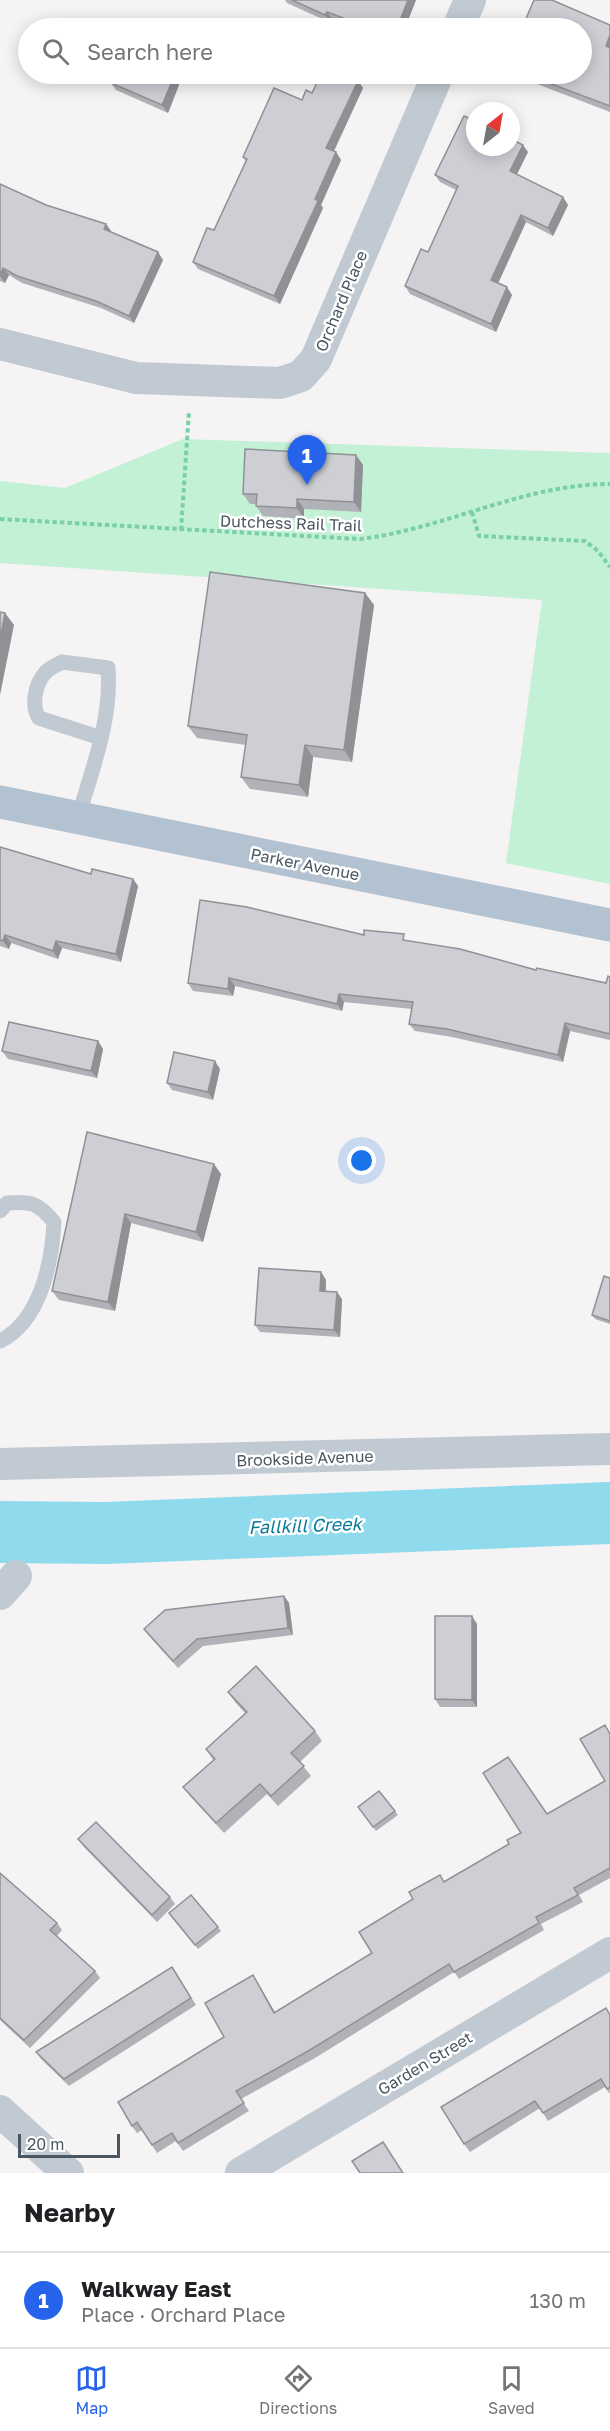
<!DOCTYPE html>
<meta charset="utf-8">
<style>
:root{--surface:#fff;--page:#f2f2f2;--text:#202124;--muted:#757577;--line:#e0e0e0;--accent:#2563eb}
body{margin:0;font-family:"Golos Text",sans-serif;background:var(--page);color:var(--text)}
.compass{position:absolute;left:466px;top:102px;width:54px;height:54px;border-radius:50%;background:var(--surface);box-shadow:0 3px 15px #0003;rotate:31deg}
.scale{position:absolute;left:18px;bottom:15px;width:102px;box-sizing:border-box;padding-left:6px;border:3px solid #4a5661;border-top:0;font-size:16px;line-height:21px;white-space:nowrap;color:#4a5661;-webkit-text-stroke:4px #fff;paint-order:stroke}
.you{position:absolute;left:362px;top:1161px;width:21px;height:21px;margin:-15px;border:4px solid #fff;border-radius:50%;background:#1a73e8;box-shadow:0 0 0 9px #1a73e833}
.badge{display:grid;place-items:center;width:39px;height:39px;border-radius:50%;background:var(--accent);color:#fff;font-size:20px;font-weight:700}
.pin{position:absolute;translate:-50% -50px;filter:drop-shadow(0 2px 3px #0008)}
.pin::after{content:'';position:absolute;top:32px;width:21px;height:18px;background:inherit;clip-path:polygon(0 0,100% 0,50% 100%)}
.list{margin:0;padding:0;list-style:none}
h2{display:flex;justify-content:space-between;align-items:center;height:78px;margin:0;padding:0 24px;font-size:26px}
h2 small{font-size:20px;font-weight:400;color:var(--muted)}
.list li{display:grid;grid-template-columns:39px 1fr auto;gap:18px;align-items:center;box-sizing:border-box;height:96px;padding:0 24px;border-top:2px solid var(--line)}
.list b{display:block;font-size:22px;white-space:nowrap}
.list p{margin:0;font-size:20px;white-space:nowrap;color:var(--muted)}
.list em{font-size:20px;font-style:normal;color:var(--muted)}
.icon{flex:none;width:33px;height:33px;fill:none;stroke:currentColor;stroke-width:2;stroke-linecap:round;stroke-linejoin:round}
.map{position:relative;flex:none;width:610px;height:2173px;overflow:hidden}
.search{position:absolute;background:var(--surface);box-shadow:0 3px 15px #0003;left:18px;right:18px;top:18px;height:66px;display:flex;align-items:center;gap:15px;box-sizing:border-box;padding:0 21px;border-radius:33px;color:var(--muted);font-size:22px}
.sheet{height:174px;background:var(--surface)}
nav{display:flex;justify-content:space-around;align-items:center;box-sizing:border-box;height:84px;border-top:2px solid var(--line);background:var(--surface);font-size:16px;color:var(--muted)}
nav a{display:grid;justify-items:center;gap:3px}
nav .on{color:var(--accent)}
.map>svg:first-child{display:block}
</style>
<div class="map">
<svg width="610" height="2173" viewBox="0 0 610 2173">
<rect width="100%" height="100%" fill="#f5f3f3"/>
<!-- green -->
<path fill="#c3f1d5" d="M183 439 610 453V884L506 863 542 600 0 563V481L65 488Z"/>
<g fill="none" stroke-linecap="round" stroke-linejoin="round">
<!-- river -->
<path stroke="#90daee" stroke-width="62" d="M0 1532 106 1533 610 1513"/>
<!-- path -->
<g stroke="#7ad0a6" stroke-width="4" stroke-dasharray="4.5 3" stroke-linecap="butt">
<path d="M472 512 479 536 585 541 598 551 610 567"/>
<path d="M0 519 360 539C445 529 523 484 610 484"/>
<path d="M181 530 189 411"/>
</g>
<!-- lane -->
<g stroke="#c1cad2" stroke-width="15">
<path d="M78 818C92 769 112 720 108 668L62 662C57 665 49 668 45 673 35 684 31 706 39 718L101 738"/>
<path d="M0 1211 7 1203C32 1201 38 1203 54 1222 52 1264 40 1321 0 1341"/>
</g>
<!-- street -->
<g stroke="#c1cad2" stroke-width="32">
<path d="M458 28 470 0"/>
<path d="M0 344 136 378 280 383 301 376 316 359 438 74"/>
<path d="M0 1464 610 1449"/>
<path d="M0 1594 16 1576"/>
<path d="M0 2111 68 2173"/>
<path d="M241 2173 610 1953"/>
</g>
<!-- primary -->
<path stroke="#b3c2d1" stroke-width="33" d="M0 802 610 925"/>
</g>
<!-- wall -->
<g fill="#b0b2b7">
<path d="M285 0H416L405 28H356L332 19 331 23 287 3Z"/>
<path d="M610 25V112L511 74H582Z"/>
<path d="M358 81 363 88 334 151 336 152 341 160 321 205 323 208 280 304 198 269 193 262 214 230 246 162 243 157 302 100 312 93Z"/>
<path d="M111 83 179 85 168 113 116 90Z"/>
<path d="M528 152 517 174 563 197 568 205 553 236 526 222 498 283 512 295 496 332 410 294 405 286 428 252 456 190 440 182 435 175Z"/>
<path d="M0 184 46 205 106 224 111 232 163 260 134 323 101 308 22 283 9 275 5 283 0 281Z"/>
<path d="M356 455 363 465 361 512 304 509V519L263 516 256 506V504H250L243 494Z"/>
<path d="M365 593 374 605 352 762 313 757 308 797 250 789 241 777 246 745 197 738 188 726Z"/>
<path d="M0 847 91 874 133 879 138 886 121 962 62 948 58 959 11 943 9 949 0 946Z"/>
<path d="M364 935 408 941 536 970 606 983 610 977V1040L570 1031 563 1062 452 1037 415 1031 409 1024 412 1009 344 1002 342 1011 235 986 233 996 193 991 188 983Z"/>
<path d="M98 1041 103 1049 97 1078 8 1059 2 1051Z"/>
<path d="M220 1069 213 1100 172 1090 167 1083Z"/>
<path d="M87 1132 221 1174 203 1242 131 1223 115 1311 59 1300 52 1291Z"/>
<path d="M321 1272 326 1280V1291L342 1299 340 1337 260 1332 255 1325Z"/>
<path d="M610 1278V1324L595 1319 592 1315Z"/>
<path d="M284 1596 289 1603 293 1635 203 1646 178 1668 150 1637 144 1629Z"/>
<path d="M477 1624V1707H440L435 1699Z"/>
<path d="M228 1692 315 1731 322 1741 300 1762 311 1776 278 1806 267 1794 224 1833 191 1797 183 1787 213 1760 206 1749 245 1713 235 1702Z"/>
<path d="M605 1725 610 1733V1878L579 1895 583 1902 541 1924 544 1930 459 1979 454 1972 315 2058 241 2099 249 2111 183 2151 176 2141 157 2153 142 2130 137 2133 132 2126 224 2037 258 1983 275 2012 372 1953 444 1881 509 1844 521 1833 547 1814 605 1781Z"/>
<path d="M379 1791 398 1815 376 1831 358 1807Z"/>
<path d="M78 1839 170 1897 175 1904 157 1922 83 1846Z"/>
<path d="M0 1873 57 1923 62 1930 57 1936 95 1971 100 1978 30 2048 0 2020Z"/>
<path d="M172 1917 218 1927 221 1931 198 1949Z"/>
<path d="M172 1967 196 2005 69 2086 41 2059 36 2052Z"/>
<path d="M606 2008 610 2014V2094L605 2087 548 2121 540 2108 470 2152 464 2144Z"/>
</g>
<!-- shaded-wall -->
<g fill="#909195">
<path d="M408 0H416L405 28H397Z"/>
<path d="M327 12 332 19 331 23 325 15Z"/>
<path d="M610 35V52L606 46Z"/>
<path d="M174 77 179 85 168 113 162 105Z"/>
<path d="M358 81 363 88 332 155 326 148Z"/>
<path d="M523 145 528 152 515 178 510 171Z"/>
<path d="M336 152 341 160 321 205 323 208 280 304 274 296Z"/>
<path d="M563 197 568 205 553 236 548 228Z"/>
<path d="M521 215 526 222 496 288 491 280Z"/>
<path d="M106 224 111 231 110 236 104 229Z"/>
<path d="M158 252 163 260 134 323 129 316Z"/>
<path d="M3 268 9 275 5 283 0 276Z"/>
<path d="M507 287 512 295 496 332 491 324Z"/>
<path d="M356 455 363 465 361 512 354 502Z"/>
<path d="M297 499 304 509V519L297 508Z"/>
<path d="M365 593 374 605 352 762 344 750Z"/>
<path d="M5 613 14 625 0 695V639Z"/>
<path d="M305 745 313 757 308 797 299 785Z"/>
<path d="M133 879 138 886 121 962 116 954Z"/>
<path d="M5 935 11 943 9 949 3 941Z"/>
<path d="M56 941 62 948 58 959 53 951Z"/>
<path d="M229 978 235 986 233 996 228 989Z"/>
<path d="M339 994 344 1002 342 1011 337 1004Z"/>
<path d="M565 1023 570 1031 563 1062 558 1055Z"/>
<path d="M98 1041 103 1049 97 1078 91 1071Z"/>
<path d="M215 1061 220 1069 213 1100 208 1092Z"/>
<path d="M214 1164 221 1174 203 1242 196 1232Z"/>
<path d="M125 1214 131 1223 115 1311 108 1302Z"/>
<path d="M321 1272 326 1280 325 1298 320 1291Z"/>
<path d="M337 1292 342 1299 340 1337 334 1330Z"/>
<path d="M284 1596 289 1603 293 1635 288 1628Z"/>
<path d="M472 1616 477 1624V1707L472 1700Z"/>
<path d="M253 1975 258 1983 279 2020 274 2013Z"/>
</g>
<!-- building -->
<g fill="#cdcfd5" stroke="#909195" stroke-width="1.5">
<path d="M292 0H408L397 28H370L327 12 325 15Z"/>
<path d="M534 0H552L610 25V35L606 46 610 48V106L525 74H582V28H522Z"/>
<path d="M115 74H165L174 77 162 105 111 83Z"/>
<path d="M321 74H342L358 81 326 148 336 152 315 199 318 201 274 296 193 262 207 228 214 230 247 159 243 157 274 88 302 100 306 90 312 93Z"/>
<path d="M464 116 475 121V147H511V139L523 145 510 171 563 197 548 228 521 215 491 280 507 287 491 324 405 286 421 249 428 252 458 186 435 175Z"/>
<path d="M0 184 46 205 106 224 104 229 158 252 129 316 96 301 17 276 3 268 0 276Z"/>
<path d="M245 449 356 455 354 502 297 499V508L256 506 257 494H243Z"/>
<path d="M210 572 365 593 344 750 305 745 299 785 241 777 247 735 188 726Z"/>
<path d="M0 612 5 613 0 639Z"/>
<path d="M0 847 91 874 92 869 133 879 116 954 56 941 53 951 5 935 3 941 0 940Z"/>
<path d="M200 900 247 907 364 935V930L404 934 403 940 460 949 536 970 537 968 606 983 608 976 610 977V1034L565 1023 558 1055 447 1029 409 1024 413 1002 339 994 337 1004 229 978 228 989 188 983Z"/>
<path d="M9 1022 98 1041 91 1071 2 1051Z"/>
<path d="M174 1052 215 1061 208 1092 167 1083Z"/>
<path d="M87 1132 214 1164 196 1232 125 1214 108 1302 52 1291Z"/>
<path d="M259 1268 321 1272 320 1291 337 1292 334 1330 255 1325Z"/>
<path d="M604 1276 610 1278V1321L592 1315Z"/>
<path d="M284 1596 288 1628 197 1639 173 1661 144 1629 165 1610Z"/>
<path d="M435 1616H472V1700L435 1699Z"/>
<path d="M256 1666 315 1731 291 1753 304 1766 271 1796 260 1784 216 1823 183 1787 215 1759 206 1749 247 1712 228 1692Z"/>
<path d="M605 1725 610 1734V1868L574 1888 578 1895 536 1917 539 1923 454 1972 449 1964 310 2050 236 2091 244 2103 178 2143 172 2133 152 2145 137 2122 132 2126 118 2102 224 2037 205 2003 253 1975 274 2013 372 1953 359 1932 413 1899 409 1892 440 1875 444 1882 509 1844 507 1840 521 1833 483 1773 508 1757 547 1814 605 1781 580 1739Z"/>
<path d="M379 1791 395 1811 373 1827 358 1807Z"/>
<path d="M96 1822 170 1897 152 1915 78 1839Z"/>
<path d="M0 1873 57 1923 50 1930 95 1971 24 2040 0 2018Z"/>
<path d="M191 1895 218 1927 195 1945 169 1913Z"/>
<path d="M172 1967 191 1998 64 2079 36 2052Z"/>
<path d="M606 2008 610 2015V2087L607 2089 601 2079 543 2113 535 2101 464 2144 441 2107Z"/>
<path d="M383 2142 403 2173H360L352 2161Z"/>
</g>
<g text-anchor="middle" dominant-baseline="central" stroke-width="5" stroke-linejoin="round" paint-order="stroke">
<!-- street labels -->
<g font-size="16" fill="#4a5661" stroke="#fff">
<text transform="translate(341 301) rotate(-67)">Orchard Place</text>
<text transform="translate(291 523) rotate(2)">Dutchess Rail Trail</text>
<text transform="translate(305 864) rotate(11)">Parker Avenue</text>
<text transform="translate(305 1458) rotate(-2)">Brookside Avenue</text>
<text transform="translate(425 2063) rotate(-31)">Garden Street</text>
</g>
<!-- water labels -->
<g font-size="18" font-style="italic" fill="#0c7c9b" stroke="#fff">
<text transform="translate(305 1525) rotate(-2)">Fallkill Creek</text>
</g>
</g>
</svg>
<svg class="compass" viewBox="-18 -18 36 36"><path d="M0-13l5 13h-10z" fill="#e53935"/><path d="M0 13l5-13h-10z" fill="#757577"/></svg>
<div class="scale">20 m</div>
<div class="you"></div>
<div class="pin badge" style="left:307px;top:485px">1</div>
<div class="search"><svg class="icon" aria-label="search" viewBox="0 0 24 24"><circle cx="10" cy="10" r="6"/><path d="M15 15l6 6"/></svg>Search here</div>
</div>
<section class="sheet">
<h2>Nearby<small></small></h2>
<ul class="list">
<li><span class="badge">1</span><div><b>Walkway East</b><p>Place · Orchard Place</p></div><em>130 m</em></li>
</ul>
</section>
<nav>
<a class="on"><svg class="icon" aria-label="map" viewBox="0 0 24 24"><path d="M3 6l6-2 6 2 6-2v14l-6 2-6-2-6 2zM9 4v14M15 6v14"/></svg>Map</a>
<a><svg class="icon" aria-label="directions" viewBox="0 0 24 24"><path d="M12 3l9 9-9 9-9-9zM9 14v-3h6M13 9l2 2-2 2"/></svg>Directions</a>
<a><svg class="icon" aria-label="saved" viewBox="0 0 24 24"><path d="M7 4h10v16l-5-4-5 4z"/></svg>Saved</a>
</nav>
